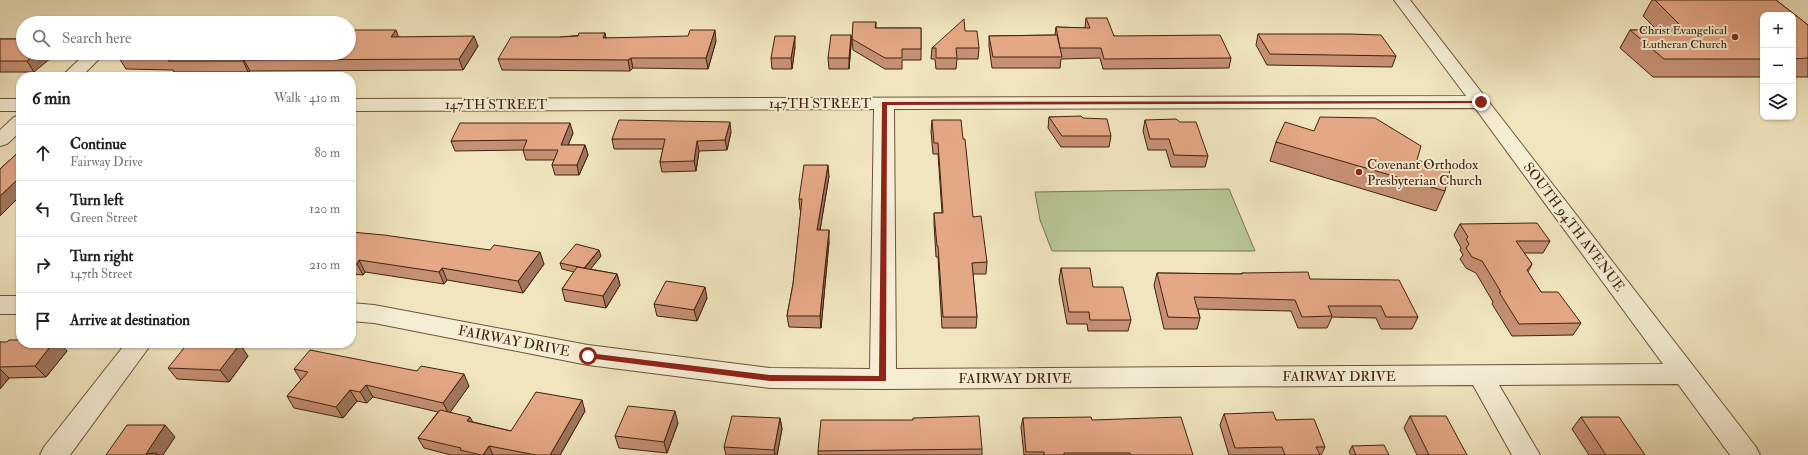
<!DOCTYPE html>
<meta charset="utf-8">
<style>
:root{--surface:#fff;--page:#f6f6f6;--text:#222;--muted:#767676;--line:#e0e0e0}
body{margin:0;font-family:"IM FELL Double Pica",serif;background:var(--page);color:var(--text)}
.controls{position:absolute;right:12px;top:12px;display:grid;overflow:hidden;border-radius:8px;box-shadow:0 1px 3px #0004}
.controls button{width:36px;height:36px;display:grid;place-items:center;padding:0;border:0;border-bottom:1px solid var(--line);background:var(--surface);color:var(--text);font:20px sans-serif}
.stop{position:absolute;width:12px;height:12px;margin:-9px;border:3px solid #8f2418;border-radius:50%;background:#fff}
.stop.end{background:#8f2418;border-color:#fff;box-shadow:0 1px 4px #0008}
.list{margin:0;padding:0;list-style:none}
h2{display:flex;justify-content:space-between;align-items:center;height:52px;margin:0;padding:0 16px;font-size:17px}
h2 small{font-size:13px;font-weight:400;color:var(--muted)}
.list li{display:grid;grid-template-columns:26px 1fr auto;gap:12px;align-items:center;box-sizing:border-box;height:56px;padding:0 16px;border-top:1px solid var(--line)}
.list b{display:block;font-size:15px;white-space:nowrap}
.list p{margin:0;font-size:13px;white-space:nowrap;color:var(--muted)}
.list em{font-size:13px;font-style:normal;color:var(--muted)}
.icon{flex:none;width:22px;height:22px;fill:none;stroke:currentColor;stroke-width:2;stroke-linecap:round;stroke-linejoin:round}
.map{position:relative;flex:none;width:1808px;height:455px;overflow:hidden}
.search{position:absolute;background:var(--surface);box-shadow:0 1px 3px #0004;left:16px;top:16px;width:340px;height:44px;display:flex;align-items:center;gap:10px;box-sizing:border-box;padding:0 14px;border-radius:22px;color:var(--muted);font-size:15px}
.panel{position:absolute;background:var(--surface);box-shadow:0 1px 3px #0004;left:16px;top:72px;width:340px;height:276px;border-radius:16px}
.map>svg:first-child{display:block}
</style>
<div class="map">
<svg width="1808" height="455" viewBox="0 0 1808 455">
<rect width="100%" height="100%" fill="#f0e5be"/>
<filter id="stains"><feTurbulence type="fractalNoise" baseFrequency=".005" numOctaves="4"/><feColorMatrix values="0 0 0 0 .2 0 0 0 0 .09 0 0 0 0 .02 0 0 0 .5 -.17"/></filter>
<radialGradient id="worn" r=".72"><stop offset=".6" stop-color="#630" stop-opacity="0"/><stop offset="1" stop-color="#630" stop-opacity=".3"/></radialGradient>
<!-- green -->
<path fill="#b8c593" stroke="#7c7450" d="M1229 189 1255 251H1052L1040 220 1035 192Z"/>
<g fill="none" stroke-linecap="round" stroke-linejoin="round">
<defs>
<g id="minor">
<path d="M1394 0H1410L1756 447 1760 455H1730L1678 384 1499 385 1540 455H1512L1473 385 883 389 770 388 588 365 374 323 351 321V303L374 305 588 345 770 368 870 369 874 109 351 111V99L1466 96ZM1475 108 1663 364 896 369 894 109Z"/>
<path d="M86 53H105L81 77H61Z"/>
<rect x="0" y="99" width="21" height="12"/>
<path d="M21 115V131L7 144 0 146V130L14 117Z"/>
<rect x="0" y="296" width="21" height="18"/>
<path d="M126 343H152L70 455H40L44 447Z"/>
</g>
</defs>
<!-- minor casing -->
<use href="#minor" stroke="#6d5339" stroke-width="2"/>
<!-- minor -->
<use href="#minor" fill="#f5eed5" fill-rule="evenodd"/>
</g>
<!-- wall -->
<g fill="#c59073" stroke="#41220d">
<path d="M1652 0H1776L1808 25V77H1793V15H1763V77H1653L1620 48 1630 30H1657L1643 16Z"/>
<path d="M1086 18 1114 36 1231 58 1229 68 1103 69 1100 58 1061 59 1060 68H992L989 46V36L1055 35 1056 27 1085 28Z"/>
<path d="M876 22V28H921V60H902V69H885L853 50 852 39Z"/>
<path d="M965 31 979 48 978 59H957L956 69H936L935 59H931L932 48Z"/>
<path d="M605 33 606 38 716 41 708 69 633 68 630 71 502 70 498 59 561 37Z"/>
<path d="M1258 34 1396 56 1392 67 1267 65 1256 45Z"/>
<path d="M851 35V45L849 69H829L828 58Z"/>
<path d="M399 37 478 46 463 70 250 71 248 72H174L173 70 126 69 119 58Z"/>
<path d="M0 39H23L34 72H0Z"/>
<path d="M795 47 792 69H772L771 58Z"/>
<path d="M1049 117 1083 118 1111 136 1109 147H1061L1048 128Z"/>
<path d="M932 120 973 217 987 262 986 274H973L977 317 976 328H942L938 257H936L934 224V213H942L938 154H933L931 131Z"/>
<path d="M1145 120 1208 156 1205 167H1171L1166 150H1148L1143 131Z"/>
<path d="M731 132 727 150 699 151 696 171 662 172 660 162 663 149H614L612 139Z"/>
<path d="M573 133 568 145H585L588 155 579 175H555L552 165 554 160H526L523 150 455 151 451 141Z"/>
<path d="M1276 142 1417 160 1445 191 1436 211 1270 161Z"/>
<path d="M21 150V195L0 216V169Z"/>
<path d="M829 176 820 230 829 242 821 328 789 327 787 316 793 284 801 211 800 210 799 199Z"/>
<path d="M1460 224 1550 241 1543 253H1524L1532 264 1528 272 1541 292 1581 323 1573 335 1512 336 1492 304 1493 302 1476 273 1466 268 1460 259 1463 255 1460 250 1461 248 1454 235Z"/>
<path d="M351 232 544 264 523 293 447 280 444 284 365 272 363 275 351 274Z"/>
<path d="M601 256 590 269 617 274 620 285 606 308 565 301 562 289 574 272 562 269 560 263Z"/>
<path d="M1061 268 1093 287 1131 320 1128 331H1088L1087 324H1067L1059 280Z"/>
<path d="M1157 273 1241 274 1242 273 1310 279 1418 317 1412 329H1381L1376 318 1332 317 1327 328H1298L1291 311 1198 309 1200 318 1197 329H1164L1154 285Z"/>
<path d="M707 298 697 321 657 316 654 304Z"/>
<path d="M0 342 67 351 46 377 9 378 0 389Z"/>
<path d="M248 356 229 382 177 379 168 368Z"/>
<path d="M294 369 469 386 450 412 473 422 511 431 585 411 560 455H451L424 448 418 438 438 412 373 397 367 403 357 401 343 418 294 408 287 396 301 380Z"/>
<path d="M1224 414 1276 420 1325 447 1321 455H1229L1220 425Z"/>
<path d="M1410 416 1467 455H1417L1404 428Z"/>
<path d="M1581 417 1645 455H1589L1572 429Z"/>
<path d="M780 418 782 429 777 455H726L724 447Z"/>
<path d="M1023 418 1092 420 1193 455H1024L1021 427Z"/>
<path d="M913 420 982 449V455H818V451Z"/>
<path d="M678 423 667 453 619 448 615 436Z"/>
<path d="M1352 446 1389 455H1351L1349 452Z"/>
</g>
<!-- shaded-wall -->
<g fill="#a0765e" stroke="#41220d">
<path d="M396 30 400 41 391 37Z"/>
<path d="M715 30 716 41 708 69 706 58Z"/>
<path d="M605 33 607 43 603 38Z"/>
<path d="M851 35V45L849 69V58Z"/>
<path d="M474 36 478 46 463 70 459 59Z"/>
<path d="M795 36V47L792 69 791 58Z"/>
<path d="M36 53H57L34 72 27 61Z"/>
<path d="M631 58 633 68 630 71 628 60Z"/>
<path d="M244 60 250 71 248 72 243 61Z"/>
<path d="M730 122 731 132 727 150 725 140Z"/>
<path d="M570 123 573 133 564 155 561 145Z"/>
<path d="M697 141 699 151 696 171 694 161Z"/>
<path d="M585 145 588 155 579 175 577 165Z"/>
<path d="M828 165 829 176 818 242 817 230Z"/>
<path d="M17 180 21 186V195L0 216V196Z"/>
<path d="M829 230V242L821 328 820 316Z"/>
<path d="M599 250 601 256 586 275 584 269Z"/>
<path d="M540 252 544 264 523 293 518 281Z"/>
<path d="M359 260 365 272 363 275 357 264Z"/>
<path d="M442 268 447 280 444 284 439 272Z"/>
<path d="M617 274 620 285 606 308 603 296Z"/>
<path d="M705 287 707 298 697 321 694 310Z"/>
<path d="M53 343H60L67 351 46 377 35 366Z"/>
<path d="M240 344 248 356 229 382 220 370Z"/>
<path d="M0 369 9 378 0 389Z"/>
<path d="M464 374 469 386 449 414 443 403Z"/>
<path d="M366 385 373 397 367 403 360 392Z"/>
<path d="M350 390 357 401 343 418 336 407Z"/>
<path d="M582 400 585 411 560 455H550Z"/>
<path d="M675 411 678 423 667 453 664 442Z"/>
<path d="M470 417 476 428 467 421Z"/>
<path d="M780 418 782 429 777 455H775L774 450Z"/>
<path d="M165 425 175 437 163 455H147L146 454Z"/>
<path d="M489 446 493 455H483Z"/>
</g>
<!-- building -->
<g fill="#e5a886" stroke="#41220d">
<path d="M1655 0H1776L1808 25V58L1793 59V15H1763V59H1664L1630 30H1685Z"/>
<path d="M1086 18H1107L1114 36 1220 35 1231 58 1104 59 1101 48H1060L1056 27 1090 28Z"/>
<path d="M964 19 965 31H977L979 48H956L957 58H936V48H932Z"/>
<path d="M853 22H876L875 28H921V49H902V58H885L852 39Z"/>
<path d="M349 30H396L391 37 474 36 459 59 244 60 243 61H168L170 59 119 58 126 53H349Z"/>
<path d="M690 30H715L706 58H631L628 60 498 59 511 37H561L578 36 579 33H605L603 38 688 36Z"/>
<path d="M1258 34H1349L1381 35 1396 56 1270 54Z"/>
<path d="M831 35H851L849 58H828Z"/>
<path d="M1057 35 1062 57H993L989 36Z"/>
<path d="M775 36H795L791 58H771Z"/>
<path d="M0 39H23V53H36L27 61H0Z"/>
<path d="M1081 116 1083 118 1107 119 1111 136H1062L1049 117Z"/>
<path d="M1320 117 1375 118 1421 146 1417 160 1450 170 1445 191 1276 142 1285 122 1314 131Z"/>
<path d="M1176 119 1180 122H1196L1208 156 1174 155 1169 139H1150L1145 120Z"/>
<path d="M619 120 730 122 725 140 697 141 694 161 660 162 665 139H612Z"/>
<path d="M932 120H961L963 139H965L973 217 981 216 987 262 972 263 977 317H943L938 246H937L934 213H943L938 143H934Z"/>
<path d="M460 123H570L561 145H585L577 165H552L558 150H523L527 140 451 141Z"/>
<path d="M21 150V180H17L0 196V169Z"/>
<path d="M804 165H828L817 230H829L820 316H787L793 284 802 199H799Z"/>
<path d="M1537 223 1550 241H1516L1532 264 1527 270 1541 292H1558L1581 323 1519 324 1499 292H1501L1482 261 1472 257 1466 248 1469 244 1466 239 1468 237 1460 224Z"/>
<path d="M351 232 384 235 490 250 494 245 540 252 518 281 442 268 439 272 359 260 357 264 351 263Z"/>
<path d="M576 244 599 250 584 268 560 263Z"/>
<path d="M577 267 617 274 603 296 562 289Z"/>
<path d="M1061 268H1090L1093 287H1123L1131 320H1090L1089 312H1069Z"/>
<path d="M1308 272 1310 279 1399 280 1418 317H1386L1381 306H1328L1332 316 1302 317 1295 300 1194 297 1200 318 1168 317 1157 273 1242 274V273Z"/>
<path d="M666 281 705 287 694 310 654 304Z"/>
<path d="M9 340H21V343H53L35 366 0 367V342H7Z"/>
<path d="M188 343H218L240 344 220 370 168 368Z"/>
<path d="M310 350 417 371 421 366 464 374 443 403 366 385 360 392 350 390 336 407 287 396 308 372 294 369Z"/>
<path d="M536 392 582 400 550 455H536L489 446 483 455H481L460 450 461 448 418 438 440 410 470 417 467 421 511 431Z"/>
<path d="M628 406 675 411 664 442 615 436Z"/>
<path d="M1273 412 1276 420 1314 419 1325 447H1316L1320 455H1285L1282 447 1235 448 1224 414Z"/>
<path d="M732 416 780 418 774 450 724 447Z"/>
<path d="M979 416 982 449 818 451 821 420H913V418Z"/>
<path d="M1410 416H1446L1467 455H1429Z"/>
<path d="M1091 417 1092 420 1181 417 1193 455H1131L1130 453H1064V455H1044V452H1026L1023 418Z"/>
<path d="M1581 417H1619L1645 455H1606Z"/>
<path d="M127 425H165L146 454 157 453 156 455H106Z"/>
<path d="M1384 445 1389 455H1356L1352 446Z"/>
</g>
<!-- route -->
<path fill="#8f2418" d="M1481 101H1483V103L887 105 886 381H770L588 358 584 356 588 353 770 375 879 376 882 102Z"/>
<!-- markers -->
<g fill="#8f2418" stroke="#f5eed5" stroke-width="1.5">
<circle cx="1735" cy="37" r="4"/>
<circle cx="1359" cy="172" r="4"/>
</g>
<g text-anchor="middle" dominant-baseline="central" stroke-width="4" stroke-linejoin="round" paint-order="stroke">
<!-- far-poi labels -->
<g font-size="12" fill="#41220d" stroke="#f5eed5" text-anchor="end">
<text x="1727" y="30">Christ Evangelical<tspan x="1727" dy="14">Lutheran Church</tspan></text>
</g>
<!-- street labels -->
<g font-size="14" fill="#41220d" stroke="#f5eed5">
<text x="820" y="103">147TH STREET</text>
<text x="496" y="104">147TH STREET</text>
<text transform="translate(1574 227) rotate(53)">SOUTH 94TH AVENUE</text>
<text transform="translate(514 341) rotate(11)">FAIRWAY DRIVE</text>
<text x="1339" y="376">FAIRWAY DRIVE</text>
<text x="1015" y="378">FAIRWAY DRIVE</text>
</g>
<!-- poi labels -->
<g font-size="14" fill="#41220d" stroke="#f5eed5" text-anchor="start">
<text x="1367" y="164">Covenant Orthodox<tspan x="1367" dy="16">Presbyterian Church</tspan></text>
</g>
</g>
<rect width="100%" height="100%" filter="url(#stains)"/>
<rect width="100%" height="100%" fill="url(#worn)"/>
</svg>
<div class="controls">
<button>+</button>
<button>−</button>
<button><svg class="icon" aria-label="layers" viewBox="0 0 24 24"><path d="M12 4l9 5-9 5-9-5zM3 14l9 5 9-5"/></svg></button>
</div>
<div class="stop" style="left:588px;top:356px"></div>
<div class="stop end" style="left:1481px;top:102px"></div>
<div class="search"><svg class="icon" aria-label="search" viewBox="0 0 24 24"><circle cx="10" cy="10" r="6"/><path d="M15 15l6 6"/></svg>Search here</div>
<section class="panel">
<h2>6 min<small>Walk · 410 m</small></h2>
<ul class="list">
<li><svg class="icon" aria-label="ahead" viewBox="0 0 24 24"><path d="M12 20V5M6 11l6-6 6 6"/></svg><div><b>Continue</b><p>Fairway Drive</p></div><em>80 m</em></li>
<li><svg class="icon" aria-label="left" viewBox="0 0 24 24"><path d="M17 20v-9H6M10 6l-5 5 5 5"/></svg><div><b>Turn left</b><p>Green Street</p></div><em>120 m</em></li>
<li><svg class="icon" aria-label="right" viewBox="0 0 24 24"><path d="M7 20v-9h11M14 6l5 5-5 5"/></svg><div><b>Turn right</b><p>147th Street</p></div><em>210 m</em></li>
<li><svg class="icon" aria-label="arrive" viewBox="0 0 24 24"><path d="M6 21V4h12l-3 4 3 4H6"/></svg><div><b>Arrive at destination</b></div></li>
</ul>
</section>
</div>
